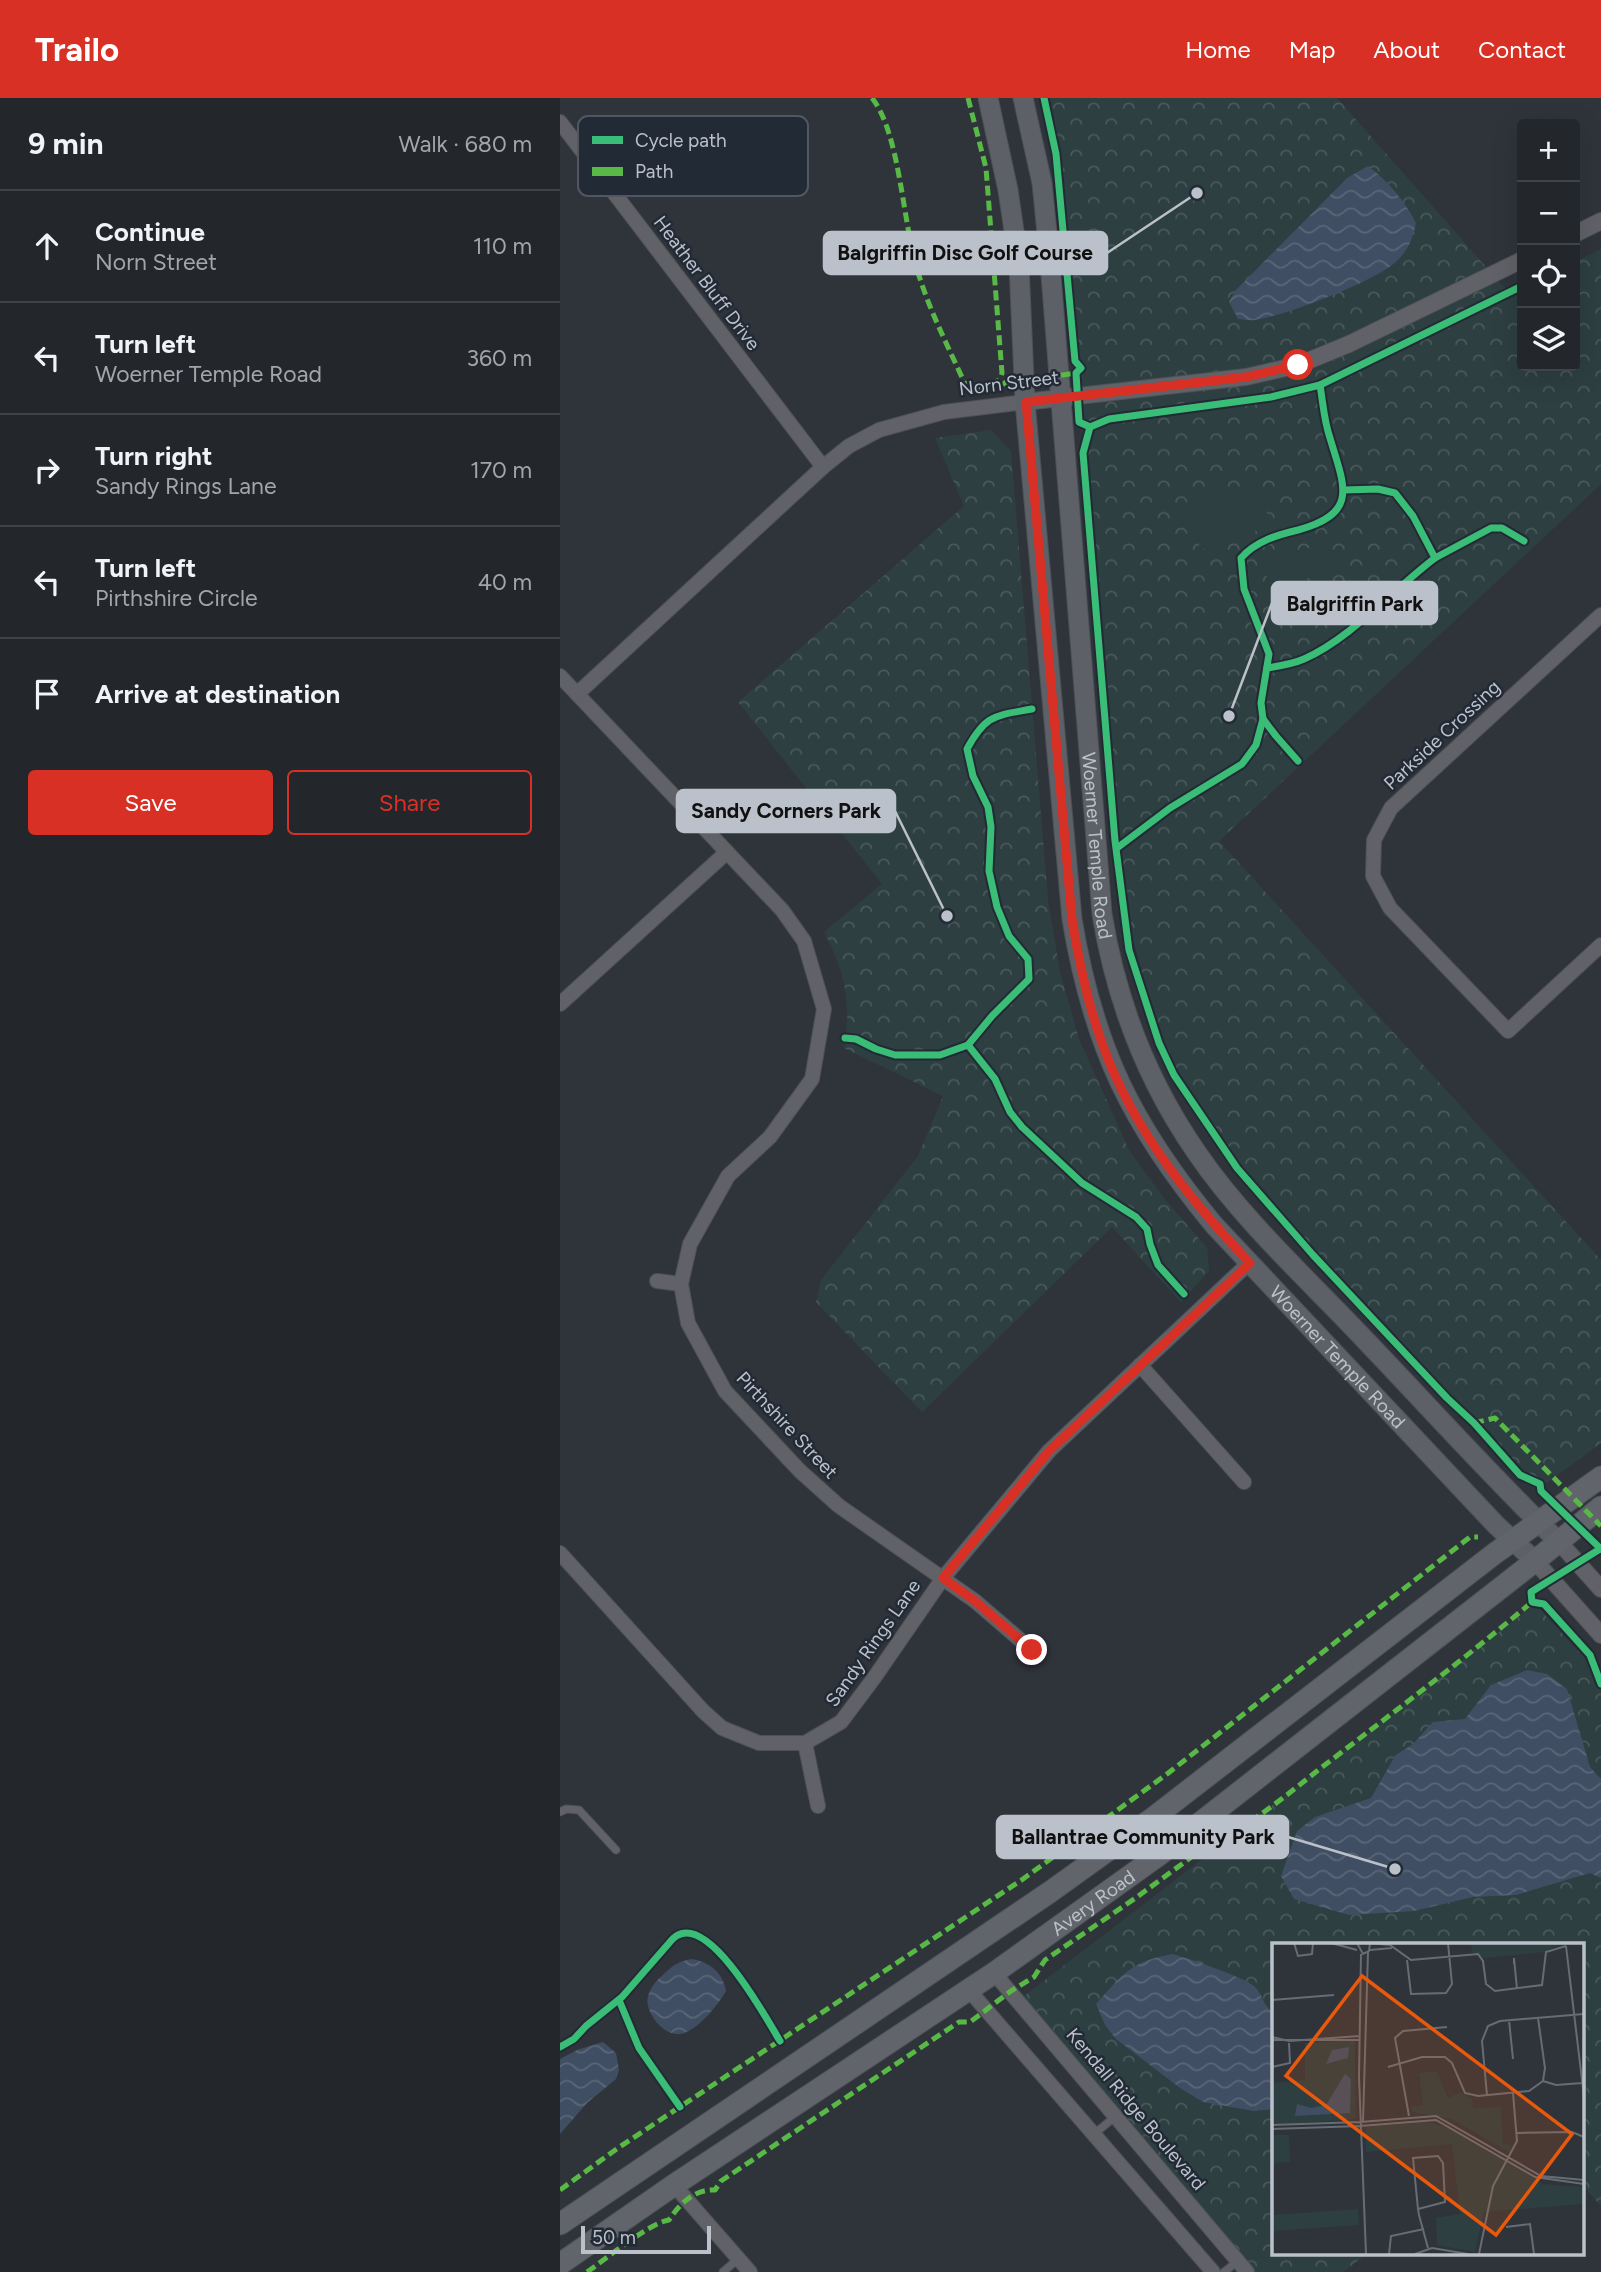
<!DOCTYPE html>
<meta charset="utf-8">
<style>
:root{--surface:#23272c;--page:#2b2f34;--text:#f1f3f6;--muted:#a3a5a9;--line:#404448;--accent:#d93025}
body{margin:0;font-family:Figtree,sans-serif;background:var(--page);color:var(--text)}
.controls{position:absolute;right:21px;top:21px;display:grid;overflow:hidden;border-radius:7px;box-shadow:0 7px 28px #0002}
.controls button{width:63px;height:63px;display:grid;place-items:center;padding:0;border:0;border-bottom:2px solid var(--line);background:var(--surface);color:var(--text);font:35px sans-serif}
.scale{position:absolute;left:21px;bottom:18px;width:130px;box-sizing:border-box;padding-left:7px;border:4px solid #bbc1ca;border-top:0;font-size:19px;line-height:24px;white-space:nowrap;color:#bbc1ca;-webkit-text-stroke:5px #222a35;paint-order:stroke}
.stop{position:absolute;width:21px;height:21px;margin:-16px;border:5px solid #d93025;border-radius:50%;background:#fff}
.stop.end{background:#d93025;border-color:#fff;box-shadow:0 2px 7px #0008}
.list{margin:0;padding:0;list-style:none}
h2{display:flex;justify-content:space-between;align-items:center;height:91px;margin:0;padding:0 28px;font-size:30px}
h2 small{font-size:23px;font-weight:400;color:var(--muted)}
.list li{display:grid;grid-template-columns:46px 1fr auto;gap:21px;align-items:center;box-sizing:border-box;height:112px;padding:0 28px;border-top:2px solid var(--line)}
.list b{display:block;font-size:26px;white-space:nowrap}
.list p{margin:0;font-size:23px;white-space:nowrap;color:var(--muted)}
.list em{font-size:23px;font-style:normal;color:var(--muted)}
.actions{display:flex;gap:14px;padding:21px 28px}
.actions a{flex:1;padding:16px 0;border:2px solid var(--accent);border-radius:7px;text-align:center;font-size:24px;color:var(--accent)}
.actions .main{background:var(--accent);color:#fff}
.icon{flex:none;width:38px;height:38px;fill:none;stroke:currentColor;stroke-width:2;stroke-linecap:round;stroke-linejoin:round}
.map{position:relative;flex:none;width:1041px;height:2174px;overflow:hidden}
header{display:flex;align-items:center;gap:42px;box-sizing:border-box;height:98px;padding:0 35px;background:var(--accent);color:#fff}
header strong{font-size:33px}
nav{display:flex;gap:38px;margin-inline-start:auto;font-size:24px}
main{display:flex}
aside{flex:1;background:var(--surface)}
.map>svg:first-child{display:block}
</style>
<header>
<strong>Trailo</strong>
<nav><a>Home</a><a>Map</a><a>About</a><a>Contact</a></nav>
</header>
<main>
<aside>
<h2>9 min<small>Walk · 680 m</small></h2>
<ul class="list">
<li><svg class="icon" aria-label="ahead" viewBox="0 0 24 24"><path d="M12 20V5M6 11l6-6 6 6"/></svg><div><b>Continue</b><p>Norn Street</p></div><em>110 m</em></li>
<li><svg class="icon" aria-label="left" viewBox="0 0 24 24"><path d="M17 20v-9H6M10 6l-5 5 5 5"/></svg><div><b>Turn left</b><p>Woerner Temple Road</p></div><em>360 m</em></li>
<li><svg class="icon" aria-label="right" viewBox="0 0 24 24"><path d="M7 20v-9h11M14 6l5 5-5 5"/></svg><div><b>Turn right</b><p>Sandy Rings Lane</p></div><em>170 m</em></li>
<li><svg class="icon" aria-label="left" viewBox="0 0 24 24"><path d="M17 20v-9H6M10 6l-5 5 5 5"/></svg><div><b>Turn left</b><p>Pirthshire Circle</p></div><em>40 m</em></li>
<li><svg class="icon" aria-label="arrive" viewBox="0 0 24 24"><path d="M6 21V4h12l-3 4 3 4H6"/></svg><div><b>Arrive at destination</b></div></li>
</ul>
<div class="actions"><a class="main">Save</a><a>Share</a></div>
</aside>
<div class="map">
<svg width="1041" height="2174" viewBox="0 0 1041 2174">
<defs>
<pattern id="forest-crowns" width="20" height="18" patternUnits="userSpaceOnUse" patternTransform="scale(1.75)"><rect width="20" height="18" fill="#2d3f41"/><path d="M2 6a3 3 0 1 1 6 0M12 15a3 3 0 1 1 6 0" fill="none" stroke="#4a595b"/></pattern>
<pattern id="water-waves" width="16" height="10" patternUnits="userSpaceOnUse" patternTransform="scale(1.75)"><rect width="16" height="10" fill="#404e63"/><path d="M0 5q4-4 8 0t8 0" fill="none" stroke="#5a6678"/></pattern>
</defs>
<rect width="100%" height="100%" fill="#2f343b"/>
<!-- forest -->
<g fill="url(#forest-crowns)">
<path d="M488 0H777L949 195 962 190V268H1015V164L1041 151V386L659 743 1041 1162V1345L977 1392 674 1071 634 1012 598 933 567 819 534 494 513 197 500 51Z"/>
<path d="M431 332 451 353 488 802 500 874 519 941 569 1052 603 1099 647 1150 649 1173 621 1204 552 1129 362 1314 256 1204 261 1182 358 1058 383 998 284 950C292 906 285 874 264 834L322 786 178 604 404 408 375 340Z"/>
<path d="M975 1506 1041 1578V2108L1022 2087V1847H714V2155H808L783 2174H687L459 1902Z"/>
</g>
<!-- pitch -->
<g fill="#2d3f41">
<path d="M697 383 711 428 641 452 626 405Z"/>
<path d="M761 446 770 473 711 492 702 465Z"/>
<path d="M772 483 780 510 722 528 713 501Z"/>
</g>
<!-- water -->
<g fill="url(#water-waves)">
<path d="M808 68C829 84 844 102 856 125 853 140 848 153 836 164 813 184 725 218 695 222 690 223 683 221 678 221L669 204 675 193 787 80Z"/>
<path d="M967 1572 987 1576 1007 1591 1030 1669 1041 1681V1780L1030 1775 956 1797 913 1799 854 1813 789 1817 734 1801 721 1778 737 1733 755 1719 811 1700 835 1658 853 1646 873 1624 905 1621 931 1587Z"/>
<path d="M613 1856C629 1861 685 1879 695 1889 703 1897 702 1906 714 1916V2011L694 2013 643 2004 620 1990 556 1941 545 1927 536 1906C563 1876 571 1863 613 1856Z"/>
<path d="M132 1861C150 1864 163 1875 166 1893 158 1907 136 1935 119 1936 102 1937 84 1913 88 1898 91 1888 97 1882 104 1876 113 1867 119 1863 132 1861Z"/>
<path d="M43 1944 56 1955 59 1972 56 1981 27 2005 0 2036V1961L17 1952Z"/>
</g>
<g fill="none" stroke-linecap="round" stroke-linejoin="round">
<defs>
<g id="service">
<path d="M0 1714 6 1711 19 1712 56 1752"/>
<path d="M534 2036 556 2018"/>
<path d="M163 2174 178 2161"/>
<path d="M664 2174 678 2163"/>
</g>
<g id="minor">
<path d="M0 24 263 369"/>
<path d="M1041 517 831 710 814 742 813 778 830 810 948 933 1041 847"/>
<path d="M0 578 222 812 244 843 264 911 252 981 210 1039 168 1078 130 1146 121 1186 128 1225 165 1293 240 1373 279 1408 415 1503 472 1552"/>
<path d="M17 596 263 369 289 348 319 332 384 314 465 304"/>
<path d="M0 906 167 754"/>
<path d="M97 1183 121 1186"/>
<path d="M580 1267 684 1384"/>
<path d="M0 1455 143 1613 162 1630 199 1645H245L281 1624 314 1580 383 1480 489 1353 689 1165"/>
<path d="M245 1645 258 1708"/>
<path d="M434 1875 687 2174"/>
<path d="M408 1891 653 2174"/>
<path d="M114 2087 190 2174"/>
</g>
<g id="tertiary">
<path d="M1015 136 1041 123"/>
<path d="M465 304 686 279 738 267 789 246 962 162"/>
<path d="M999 1444 1041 1491"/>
<path d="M975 1463 1041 1537"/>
</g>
<g id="secondary">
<path id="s1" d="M428 0 448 92 459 167 465 304 512 821C533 949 572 1028 654 1127L936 1427 975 1463"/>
<path id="s2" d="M463 0 482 85 490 165 542 816C556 902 587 983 637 1055 684 1124 751 1184 808 1245 871 1311 933 1380 999 1444"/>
</g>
<g id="primary">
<path d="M0 2126 490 1794 593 1720 934 1456 1041 1379"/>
<path id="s3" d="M0 2166 114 2087 434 1875 599 1757 975 1463 1041 1409"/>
</g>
</defs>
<!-- service casing -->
<use href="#service" stroke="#4d5055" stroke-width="9"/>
<!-- minor casing -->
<use href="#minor" stroke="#4d5055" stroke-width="16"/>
<!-- tertiary casing -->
<use href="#tertiary" stroke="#4d5055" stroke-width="18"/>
<!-- secondary casing -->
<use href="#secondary" stroke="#4d5055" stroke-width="21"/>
<!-- primary casing -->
<use href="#primary" stroke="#4c5157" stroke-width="23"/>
<!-- service -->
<use href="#service" stroke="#606268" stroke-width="7"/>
<!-- minor -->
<use href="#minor" stroke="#606268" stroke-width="14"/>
<!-- tertiary -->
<use href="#tertiary" stroke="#606268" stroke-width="16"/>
<!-- secondary -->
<use href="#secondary" stroke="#5d6167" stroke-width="19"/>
<!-- primary -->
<use href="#primary" stroke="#61656b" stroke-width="21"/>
<!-- quiet -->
<g stroke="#58b947" stroke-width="5" stroke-dasharray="10 5" stroke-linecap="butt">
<path d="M312 0C340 35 343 126 357 171 369 212 388 248 405 286L411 290 430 288 440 281 445 286 516 275"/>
<path d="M408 0 426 70 442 275 440 281"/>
<path d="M914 1325 935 1320 1041 1428"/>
<path d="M0 2092 58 2050 463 1781 607 1676 910 1439H918"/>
<path d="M27 2174C46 2161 89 2125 109 2122 120 2105 135 2091 155 2092L161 2083 399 1924H410L451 1893 474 1879 485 1862 577 1799 656 1741C684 1733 733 1692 757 1673 830 1617 902 1563 972 1504"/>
</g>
<defs>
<g id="cycleway">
<path d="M484 0 496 56 515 263 521 270 516 275 519 324 530 329 549 321 711 299 760 287 962 188"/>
<path d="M530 329 523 355 555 743 569 852 599 945 614 977 677 1070 753 1157 887 1300 914 1325 960 1377 980 1386 981 1393 1041 1451"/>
<path d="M875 460 931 430H942L964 443"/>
<path d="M707 570C719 568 733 566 744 561 790 541 834 491 875 460L853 418 835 395 818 391 784 392"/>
<path d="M738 663 716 638 703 621 701 605 709 556 684 491 681 460C696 443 717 437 738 432 800 415 784 388 770 340 764 323 763 305 760 287"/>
<path d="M557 750 610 710 682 666 696 647 703 621"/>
<path d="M285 940 296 941 316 951 335 957H380L408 947 432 918 469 881 468 861 449 838 437 809 429 773 431 729 428 709 413 678 407 651C426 616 435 618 472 611"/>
<path d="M408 947 435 981 450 1014 462 1029 522 1085 576 1119 587 1131 590 1146 598 1167 624 1196"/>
<path d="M1040 1451 971 1494 972 1504 984 1506 1030 1557 1041 1586"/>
<path d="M59 1902 79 1950 120 2009"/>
<path d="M0 1949 14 1941 26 1928 62 1899 110 1844C110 1843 117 1837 118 1837 152 1820 206 1920 220 1943"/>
</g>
</defs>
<!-- cycleway casing -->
<use href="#cycleway" stroke="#222a35" stroke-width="11"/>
<!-- cycleway -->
<use href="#cycleway" stroke="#3abd76" stroke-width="7"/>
</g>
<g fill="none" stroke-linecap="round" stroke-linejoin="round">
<!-- route -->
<path stroke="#d93025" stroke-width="9" d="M472 1552 415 1503 383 1480 489 1353 690 1165C625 1097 565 1021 537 930 525 894 518 858 512 821L466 304 686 279 738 267"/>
</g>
<g text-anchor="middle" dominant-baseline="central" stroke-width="5" stroke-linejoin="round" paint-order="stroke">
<!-- street labels -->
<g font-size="19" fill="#bbc1ca" stroke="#222a35">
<text transform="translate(147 185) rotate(53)">Heather Bluff Drive</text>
<text transform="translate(449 285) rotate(-7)">Norn Street</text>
<text transform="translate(882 637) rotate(-43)">Parkside Crossing</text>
<text stroke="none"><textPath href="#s2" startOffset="752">Woerner Temple Road</textPath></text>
<text stroke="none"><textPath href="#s1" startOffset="1349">Woerner Temple Road</textPath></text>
<text transform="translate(227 1327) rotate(47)">Pirthshire Street</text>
<text transform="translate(313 1545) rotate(-55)">Sandy Rings Lane</text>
<text stroke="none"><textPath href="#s3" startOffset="644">Avery Road</textPath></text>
<text transform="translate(576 2011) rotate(50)">Kendall Ridge Boulevard</text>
</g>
</g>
<!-- overview -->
<g transform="translate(712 1845)">
<rect width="312" height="312" fill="#2f343b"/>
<path d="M199 0H290L272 9 212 15 200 9ZM83 97 84 176 0 182V140L33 137V100ZM165 128 176 155 188 149 200 156 201 165 229 164 231 200 240 203 237 209 179 176 140 169 139 164 151 162 147 130ZM156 179 180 186 271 241 311 244V261L212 269 203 309 165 302 164 275 188 271 180 201 94 209V184ZM0 192H17L18 219 0 220ZM86 266 87 282 0 288V272Z" fill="#2d3f41"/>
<path d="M77 104 76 115 54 121 60 107ZM73 131 79 136 78 170 23 173 25 161 39 165 54 162Z" fill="#404e63"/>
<path fill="none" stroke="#676c74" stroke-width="2" d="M22 0 26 13 40 11 41 0M59 0 85 7M85 0 91 11 97 8 98 0M98 0 118 2 139 17 206 11 211 18 214 41 223 48 270 42 274 9 294 3M294 3 312 154M98 7 120 5M89 11 87 134 94 311M135 17 139 51 174 50 180 41 176 0M242 21V15L245 46M0 57 62 52M237 77 241 116M0 94 17 98 88 93M0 97H87M0 124 18 120 17 100M116 124 150 114H173L180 120 193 150 206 153 257 148 271 138 273 125 266 75M271 138 284 142 310 140M215 152 210 98 216 83 228 78 312 71M137 173 123 95 131 88 175 84M88 179 164 173 269 233 312 237M91 179 96 9M0 182 88 179M88 183 164 177 263 234 312 241M0 186 88 183M245 190 300 189 312 194M146 266 173 259 171 220 166 213 141 215 146 266 147 272 156 305M234 284 258 281 262 311M117 311 119 293 152 286M143 311 160 305 196 311M207 311 221 243 245 198 241 150"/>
<path fill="#e8590c" fill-opacity="0.15" stroke="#e8590c" stroke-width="3.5" d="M90 33 300 191 224 292 14 133Z"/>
<rect width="312" height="312" fill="none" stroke="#bbc1ca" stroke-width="3.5"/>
</g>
<!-- legend -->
<rect x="18" y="18" width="230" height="80" rx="10" fill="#222a35" stroke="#505762" stroke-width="2"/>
<rect x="32" y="38" width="31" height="8" fill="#3abd76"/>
<rect x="32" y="69" width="31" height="9" fill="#58b947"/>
<g font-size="19" fill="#bbc1ca">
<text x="75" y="49">Cycle path</text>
<text x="75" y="80">Path</text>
</g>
<!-- callouts -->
<path fill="none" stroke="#bbc1ca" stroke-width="2.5" d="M637 95L547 155M669 618L712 505M387 818L335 713M835 1771L728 1739"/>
<g fill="#bbc1ca" stroke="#222a35" stroke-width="2.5">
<circle cx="637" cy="95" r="7"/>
<circle cx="669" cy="618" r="7"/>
<circle cx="387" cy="818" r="7"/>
<circle cx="835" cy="1771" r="7"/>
</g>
<g fill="#bbc1ca" stroke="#bbc1ca" stroke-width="2.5">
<rect x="264" y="134" width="283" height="42" rx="7"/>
<rect x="712" y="484" width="165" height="42" rx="7"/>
<rect x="117" y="692" width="218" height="42" rx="7"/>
<rect x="437" y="1718" width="291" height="42" rx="7"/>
</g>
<g font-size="21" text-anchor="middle" font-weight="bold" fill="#111">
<text x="405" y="162">Balgriffin Disc Golf Course</text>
<text x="795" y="513">Balgriffin Park</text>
<text x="226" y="720">Sandy Corners Park</text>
<text x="583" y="1746">Ballantrae Community Park</text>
</g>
</svg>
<div class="controls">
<button>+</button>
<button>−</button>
<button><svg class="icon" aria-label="locate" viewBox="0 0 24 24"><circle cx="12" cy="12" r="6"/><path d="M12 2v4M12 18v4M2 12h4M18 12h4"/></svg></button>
<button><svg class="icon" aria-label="layers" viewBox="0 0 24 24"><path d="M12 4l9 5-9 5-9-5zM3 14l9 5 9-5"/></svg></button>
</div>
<div class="scale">50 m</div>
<div class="stop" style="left:738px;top:267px"></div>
<div class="stop end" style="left:472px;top:1552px"></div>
</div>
</main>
